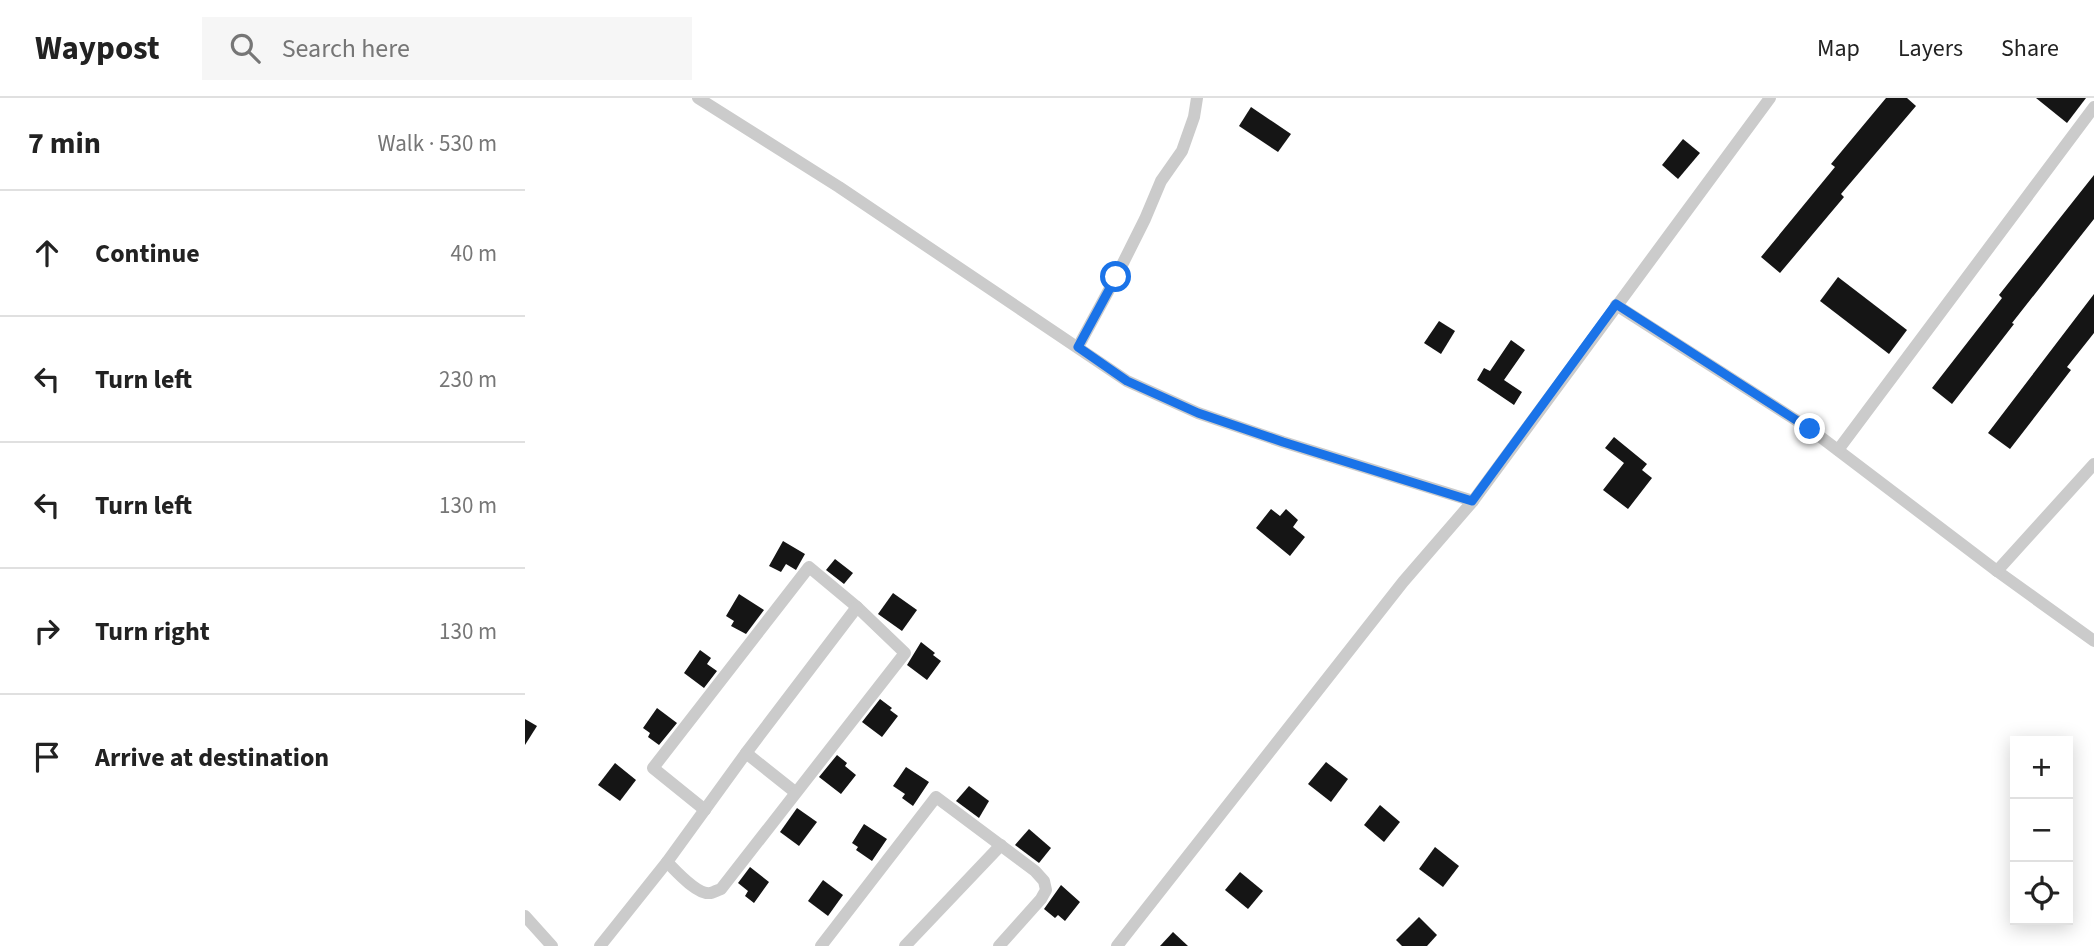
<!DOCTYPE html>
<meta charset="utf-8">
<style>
:root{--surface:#fff;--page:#f6f6f6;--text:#222;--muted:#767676;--line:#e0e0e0}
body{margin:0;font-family:"Source Sans 3",sans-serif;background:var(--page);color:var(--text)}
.controls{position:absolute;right:21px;bottom:21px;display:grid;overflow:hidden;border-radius:0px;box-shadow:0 4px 18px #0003}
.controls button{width:63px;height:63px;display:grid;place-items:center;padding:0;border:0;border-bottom:2px solid var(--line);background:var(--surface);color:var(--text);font:35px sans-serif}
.stop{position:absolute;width:21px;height:21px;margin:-16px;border:5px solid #1a73e8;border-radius:50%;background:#fff}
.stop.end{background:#1a73e8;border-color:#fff;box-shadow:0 2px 7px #0008}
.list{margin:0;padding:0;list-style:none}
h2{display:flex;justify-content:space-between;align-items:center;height:91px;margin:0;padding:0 28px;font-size:30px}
h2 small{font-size:23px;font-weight:400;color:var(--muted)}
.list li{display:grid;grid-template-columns:46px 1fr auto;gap:21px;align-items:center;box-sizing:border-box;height:126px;padding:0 28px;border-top:2px solid var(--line)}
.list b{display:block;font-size:26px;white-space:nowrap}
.list em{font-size:23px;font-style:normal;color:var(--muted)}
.icon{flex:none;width:38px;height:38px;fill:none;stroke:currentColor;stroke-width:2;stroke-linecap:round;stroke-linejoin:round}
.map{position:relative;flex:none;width:1569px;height:848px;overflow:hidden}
header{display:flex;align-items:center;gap:42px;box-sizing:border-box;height:98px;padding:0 35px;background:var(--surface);border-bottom:2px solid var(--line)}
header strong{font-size:33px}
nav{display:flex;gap:38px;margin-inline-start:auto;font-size:24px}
.search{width:490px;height:63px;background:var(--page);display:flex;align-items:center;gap:18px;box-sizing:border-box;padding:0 24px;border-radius:0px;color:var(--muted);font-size:26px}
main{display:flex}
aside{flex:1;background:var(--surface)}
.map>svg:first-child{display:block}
</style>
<header>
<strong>Waypost</strong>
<div class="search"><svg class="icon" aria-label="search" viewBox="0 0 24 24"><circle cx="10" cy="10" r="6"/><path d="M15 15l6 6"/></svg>Search here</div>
<nav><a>Map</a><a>Layers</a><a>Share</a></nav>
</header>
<main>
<aside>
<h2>7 min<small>Walk · 530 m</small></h2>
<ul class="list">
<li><svg class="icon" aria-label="ahead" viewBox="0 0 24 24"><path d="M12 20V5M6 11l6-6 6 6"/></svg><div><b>Continue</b></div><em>40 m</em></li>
<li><svg class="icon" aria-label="left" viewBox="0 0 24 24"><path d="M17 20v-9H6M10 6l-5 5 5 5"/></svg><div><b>Turn left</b></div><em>230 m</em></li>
<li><svg class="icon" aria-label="left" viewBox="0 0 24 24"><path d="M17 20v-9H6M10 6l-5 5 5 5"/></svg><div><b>Turn left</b></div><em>130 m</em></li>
<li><svg class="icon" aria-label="right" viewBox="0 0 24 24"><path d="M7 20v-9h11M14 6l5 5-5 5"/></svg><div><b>Turn right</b></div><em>130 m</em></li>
<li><svg class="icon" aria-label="arrive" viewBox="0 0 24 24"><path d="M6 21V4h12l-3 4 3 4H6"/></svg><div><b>Arrive at destination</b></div></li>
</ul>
</aside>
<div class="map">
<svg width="1569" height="848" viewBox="0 0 1569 848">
<rect width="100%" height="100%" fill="#fff"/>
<!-- building -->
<g fill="#151515">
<path d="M1361 0H1382L1391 8 1316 96 1319 99 1255 175 1236 159 1310 69 1306 66Z"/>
<path d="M1511 0H1561L1542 25Z"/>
<path d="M726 9 766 36 753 54 714 28Z"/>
<path d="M1158 41 1175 55 1153 81 1137 67Z"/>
<path d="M1569 77V121L1487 225 1489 226 1427 306 1407 290 1477 200 1474 197Z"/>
<path d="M1313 179 1382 232 1364 256 1295 203Z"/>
<path d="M1569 196V235L1542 269 1546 272 1485 351 1463 335Z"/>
<path d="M914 223 930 233 916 256 899 245Z"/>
<path d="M986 242 1000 252 979 282 997 294 989 307 952 282 959 270 965 273Z"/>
<path d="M1089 339 1122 366 1117 372 1127 380 1103 411 1078 392 1099 365 1080 350Z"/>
<path d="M746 411 755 418 761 411 773 422 768 429 780 439 765 458 731 430Z"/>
<path d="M258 443 280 456 271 472 261 466 256 474 244 468Z"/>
<path d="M310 461 328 475 319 486 301 472Z"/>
<path d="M368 495 392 512 377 533 353 516Z"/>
<path d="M214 496 239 512 221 536 206 528 209 523 201 518Z"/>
<path d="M396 544 410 555 408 557 416 563 402 582 382 567Z"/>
<path d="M175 552 186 560 182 566 192 573 179 590 159 575Z"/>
<path d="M355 601 367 610 365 612 373 618 357 639 337 624Z"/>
<path d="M132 610 152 625 134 647 123 639 125 635 118 630Z"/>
<path d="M0 621 12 628 0 647Z"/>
<path d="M312 657 322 665 320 668 331 677 316 696 294 679Z"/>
<path d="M801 664 823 681 806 704 783 686Z"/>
<path d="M90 665 111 682 95 703 73 687Z"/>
<path d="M381 669 404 684 388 708 377 700 380 696 368 688Z"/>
<path d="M444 688 464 703 454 720 431 703Z"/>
<path d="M855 707 875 724 859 744 839 727Z"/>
<path d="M272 710 292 724 274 748 255 734Z"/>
<path d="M339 726 362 741 347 763 331 752 333 749 327 745Z"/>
<path d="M504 731 526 750 514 765 490 747Z"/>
<path d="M910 749 934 768 918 789 894 771Z"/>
<path d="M225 769 244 784 229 805 220 798 223 793 213 785Z"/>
<path d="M715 774 738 793 723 811 700 792Z"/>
<path d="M298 782 318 797 303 818 283 803Z"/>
<path d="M536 787 555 804 540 823 533 817 530 820 519 811Z"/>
<path d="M894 819 912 837 902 848H877L871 842Z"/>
<path d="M648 834 663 848H635Z"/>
</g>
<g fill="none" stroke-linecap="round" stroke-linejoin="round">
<!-- minor -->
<g stroke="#cbcbcb" stroke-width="12">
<path d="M173 0 314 89 602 283 673 315 758 344 948 403"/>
<path d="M1091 207 1285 331 1472 473 1569 543"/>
<path d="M553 249 591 179 620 121 636 83 657 53 669 19 672 0"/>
<path d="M1313 352 1569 9"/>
<path d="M1472 473 1569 366"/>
<path d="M221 655 270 694"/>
<path d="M142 764C150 772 172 797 185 795 187 795 193 792 196 791L380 555 332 509 284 469 128 670 180 712"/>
<path d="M0 818 27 848"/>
<path d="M75 848 142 764 221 655 332 509"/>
<path d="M296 848 411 699 510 773 519 783 521 792 516 801 474 848"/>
<path d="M380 848 476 747"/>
<path d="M592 848 878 484 948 403 1245 0"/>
</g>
</g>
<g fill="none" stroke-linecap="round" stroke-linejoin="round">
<!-- route -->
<path stroke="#1a73e8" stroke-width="9" d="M591 179 553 249 602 283 673 315 758 344 947 403 1091 206 1285 331"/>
</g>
</svg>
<div class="controls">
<button>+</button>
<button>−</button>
<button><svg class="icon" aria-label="locate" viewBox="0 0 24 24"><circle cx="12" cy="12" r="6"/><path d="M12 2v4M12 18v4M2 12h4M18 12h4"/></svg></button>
</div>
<div class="stop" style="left:591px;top:179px"></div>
<div class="stop end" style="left:1285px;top:331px"></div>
</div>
</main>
